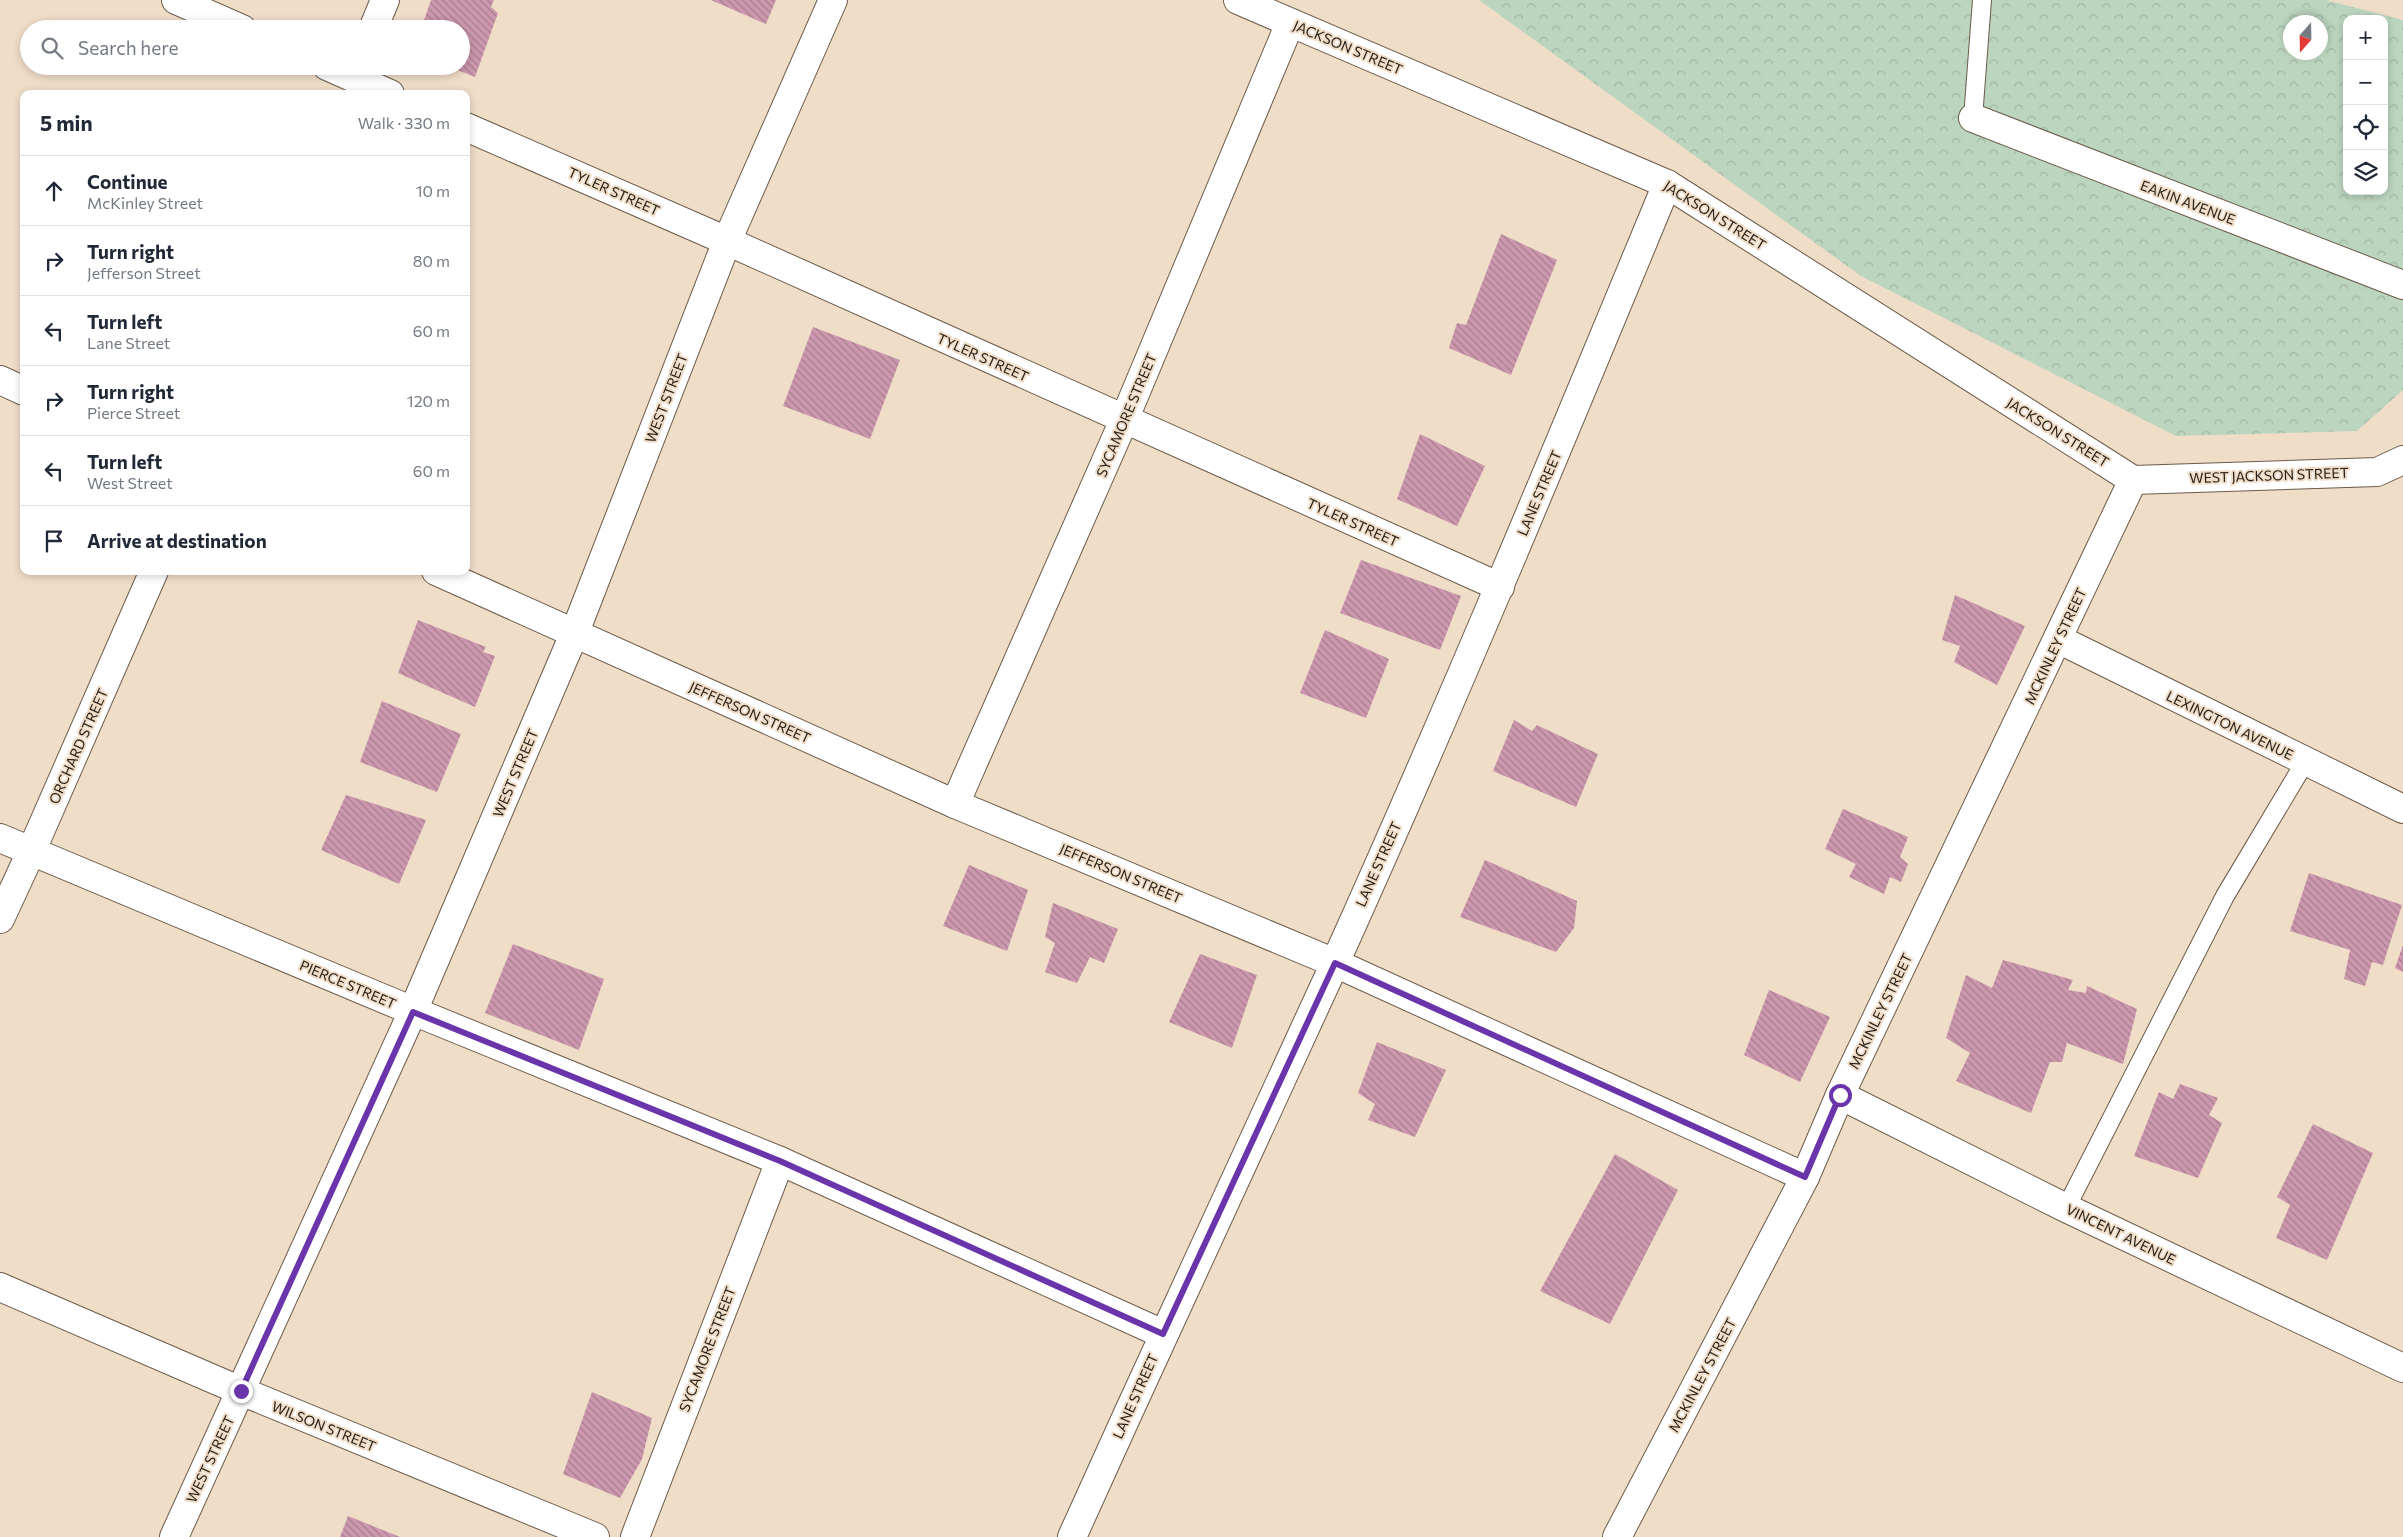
<!DOCTYPE html>
<meta charset="utf-8">
<style>
:root{--surface:#fff;--page:#f6f6f7;--text:#1f2937;--muted:#747a83;--line:#e0e1e3}
body{margin:0;font-family:Commissioner,sans-serif;background:var(--page);color:var(--text)}
.controls{position:absolute;right:15px;top:15px;display:grid;overflow:hidden;border-radius:10px;box-shadow:0 2px 8px #0003}
.controls button{width:45px;height:45px;display:grid;place-items:center;padding:0;border:0;border-bottom:1px solid var(--line);background:var(--surface);color:var(--text);font:25px sans-serif}
.compass{position:absolute;left:2283px;top:15px;width:45px;height:45px;border-radius:50%;background:var(--surface);box-shadow:0 2px 8px #0003;rotate:200deg}
.stop{position:absolute;width:15px;height:15px;margin:-11px;border:4px solid #6a34ab;border-radius:50%;background:#fff}
.stop.end{background:#6a34ab;border-color:#fff;box-shadow:0 1px 5px #0008}
.list{margin:0;padding:0;list-style:none}
h2{display:flex;justify-content:space-between;align-items:center;height:65px;margin:0;padding:0 20px;font-size:21px}
h2 small{font-size:16px;font-weight:400;color:var(--muted)}
.list li{display:grid;grid-template-columns:32px 1fr auto;gap:15px;align-items:center;box-sizing:border-box;height:70px;padding:0 20px;border-top:1px solid var(--line)}
.list b{display:block;font-size:19px;white-space:nowrap}
.list p{margin:0;font-size:16px;white-space:nowrap;color:var(--muted)}
.list em{font-size:16px;font-style:normal;color:var(--muted)}
.icon{flex:none;width:28px;height:28px;fill:none;stroke:currentColor;stroke-width:2;stroke-linecap:round;stroke-linejoin:round}
.map{position:relative;flex:none;width:2403px;height:1537px;overflow:hidden}
.search{position:absolute;background:var(--surface);box-shadow:0 2px 8px #0003;left:20px;top:20px;width:450px;height:55px;display:flex;align-items:center;gap:12px;box-sizing:border-box;padding:0 18px;border-radius:28px;color:var(--muted);font-size:19px}
.panel{position:absolute;background:var(--surface);box-shadow:0 2px 8px #0003;left:20px;top:90px;width:450px;height:485px;border-radius:10px}
.map>svg:first-child{display:block}
</style>
<div class="map">
<svg width="2403" height="1537" viewBox="0 0 2403 1537">
<defs>
<pattern id="forest-crowns" width="20" height="18" patternUnits="userSpaceOnUse" patternTransform="scale(1.25)"><rect width="20" height="18" fill="#bbd5be"/><path d="M2 6a3 3 0 1 1 6 0M12 15a3 3 0 1 1 6 0" fill="none" stroke="#a1b7a3"/></pattern>
<pattern id="building-back-hatch" width="6" height="6" patternUnits="userSpaceOnUse" patternTransform="scale(1.25)"><rect width="6" height="6" fill="#cc98ae"/><path d="M-1 5l2 2M0 0l6 6M5-1l2 2" fill="none" stroke="#a67c8d"/></pattern>
</defs>
<rect width="100%" height="100%" fill="#f0ddc8"/>
<!-- forest -->
<path fill="url(#forest-crowns)" fill-rule="evenodd" d="M1479 0H2326L2403 20V390L2357 431 2176 436 1861 276ZM2347 19H2384V191H2347ZM2290 22H2320V52H2290Z"/>
<!-- building -->
<g fill="url(#building-back-hatch)">
<path d="M431 0H494L491 7 498 13 475 77 447 66H461V29H421Z"/>
<path d="M711 0H776L766 24Z"/>
<path d="M1501 234 1557 260 1511 375 1449 348 1457 323 1466 325Z"/>
<path d="M813 327 900 360 870 439 783 406Z"/>
<path d="M1420 434 1485 466 1457 526 1397 499Z"/>
<path d="M1361 560 1461 596 1440 650 1340 613Z"/>
<path d="M1955 595 2025 626 1997 685 1954 662 1960 646 1942 640Z"/>
<path d="M418 620 486 647 483 652 495 656 475 707 398 673Z"/>
<path d="M1325 630 1389 659 1366 718 1300 693Z"/>
<path d="M382 701 461 734 437 792 360 762Z"/>
<path d="M1514 720 1532 731 1537 725 1598 754 1576 807 1493 771Z"/>
<path d="M346 795 426 820 399 884 321 850Z"/>
<path d="M1843 809 1908 837 1900 857 1908 864 1901 882 1890 877 1884 894 1849 877 1856 864 1825 849Z"/>
<path d="M1485 860 1577 901 1574 928 1556 952 1460 917Z"/>
<path d="M969 865 1028 890 1007 951 943 926Z"/>
<path d="M2309 873 2402 905 2383 965 2372 962 2365 986 2344 979 2350 950 2290 931Z"/>
<path d="M1053 903 1118 929 1104 963 1090 957 1077 983 1045 972 1055 943 1045 937Z"/>
<path d="M513 944 604 979 579 1050 485 1013Z"/>
<path d="M2403 945V972L2395 968Z"/>
<path d="M1200 954 1257 975 1232 1048 1169 1022Z"/>
<path d="M2003 960 2073 980 2068 990 2086 993 2087 986 2137 1009 2123 1064 2067 1043 2062 1062H2050L2031 1113 1956 1081 1970 1053 1946 1038 1966 975 1992 988Z"/>
<path d="M1769 990 1830 1017 1800 1082 1744 1055Z"/>
<path d="M1377 1042 1446 1070 1415 1137 1368 1120 1375 1104 1358 1093Z"/>
<path d="M2180 1084 2218 1098 2209 1115 2222 1123 2198 1178 2134 1156 2159 1092 2173 1099Z"/>
<path d="M2313 1124 2373 1153 2327 1260 2276 1238 2290 1205 2277 1197Z"/>
<path d="M1615 1154 1678 1190 1610 1324 1540 1291Z"/>
<path d="M592 1392 652 1418 642 1459 620 1498 563 1474Z"/>
<path d="M348 1516 400 1537H340Z"/>
</g>
<g fill="none" stroke-linecap="round" stroke-linejoin="round">
<defs>
<g id="service">
<path d="M1973 118 1982 0"/>
<path d="M2066 1208 2225 896 2305 762"/>
</g>
<g id="minor">
<path d="M176 0 242 29"/>
<path d="M1238 0 1667 184 2133 480"/>
<path d="M373 29 385 0"/>
<path d="M327 66 390 94"/>
<path d="M1973 118 2403 285"/>
<path d="M466 127 727 241 1500 587"/>
<path d="M0 380 24 391"/>
<path d="M2133 480 2377 472 2403 460"/>
<path d="M436 571 955 804 1335 963 1805 1177"/>
<path d="M2058 639 2403 809"/>
<path d="M955 804 1124 420 1290 23"/>
<path d="M0 838 413 1011 780 1161 1163 1334"/>
<path d="M0 919 31 852 154 571"/>
<path d="M1840 1095 2066 1208 2403 1368"/>
<path d="M0 1287 241 1391 595 1537"/>
<path d="M174 1537 413 1011 575 632 727 241 833 0"/>
<path d="M635 1537 780 1161"/>
<path d="M1072 1537C1158 1345 1248 1155 1335 963 1451 706 1559 445 1667 184"/>
<path d="M1617 1537 1805 1177 1840 1095 2133 480"/>
</g>
</defs>
<!-- service casing -->
<use href="#service" stroke="#6b5b49" stroke-width="20"/>
<!-- minor casing -->
<use href="#minor" stroke="#6b5b49" stroke-width="30"/>
<!-- service -->
<use href="#service" stroke="#fff" stroke-width="18"/>
<!-- minor -->
<use href="#minor" stroke="#fff" stroke-width="28"/>
</g>
<g fill="none" stroke-linecap="round" stroke-linejoin="round">
<!-- route -->
<path stroke="#6a34ab" stroke-width="6" d="M241 1391 413 1012 780 1161 1163 1334 1335 963 1805 1177 1840 1095"/>
</g>
<g text-anchor="middle" dominant-baseline="central" stroke-width="4" stroke-linejoin="round" paint-order="stroke">
<!-- street labels -->
<g font-size="14" fill="#272018" stroke="#f0ddc8">
<text transform="translate(1348 47) rotate(23)">JACKSON STREET</text>
<text transform="translate(614 191) rotate(24)">TYLER STREET</text>
<text transform="translate(2188 202) rotate(21)">EAKIN AVENUE</text>
<text transform="translate(1715 215) rotate(32)">JACKSON STREET</text>
<text transform="translate(983 357) rotate(24)">TYLER STREET</text>
<text transform="translate(666 398) rotate(-69)">WEST STREET</text>
<text transform="translate(1126 415) rotate(-67)">SYCAMORE STREET</text>
<text transform="translate(2058 432) rotate(32)">JACKSON STREET</text>
<text transform="translate(2269 475) rotate(-2)">WEST JACKSON STREET</text>
<text transform="translate(1539 493) rotate(-67)">LANE STREET</text>
<text transform="translate(1353 522) rotate(24)">TYLER STREET</text>
<text transform="translate(2055 646) rotate(-65)">MCKINLEY STREET</text>
<text transform="translate(750 712) rotate(24)">JEFFERSON STREET</text>
<text transform="translate(2230 725) rotate(26)">LEXINGTON AVENUE</text>
<text transform="translate(78 746) rotate(-66)">ORCHARD STREET</text>
<text transform="translate(515 773) rotate(-67)">WEST STREET</text>
<text transform="translate(1378 864) rotate(-66)">LANE STREET</text>
<text transform="translate(1121 873) rotate(23)">JEFFERSON STREET</text>
<text transform="translate(348 984) rotate(23)">PIERCE STREET</text>
<text transform="translate(1880 1011) rotate(-64)">MCKINLEY STREET</text>
<text transform="translate(2121 1234) rotate(26)">VINCENT AVENUE</text>
<text transform="translate(707 1349) rotate(-69)">SYCAMORE STREET</text>
<text transform="translate(1702 1375) rotate(-62)">MCKINLEY STREET</text>
<text transform="translate(1135 1396) rotate(-66)">LANE STREET</text>
<text transform="translate(324 1426) rotate(22)">WILSON STREET</text>
<text transform="translate(210 1459) rotate(-65)">WEST STREET</text>
</g>
</g>
</svg>
<div class="controls">
<button>+</button>
<button>−</button>
<button><svg class="icon" aria-label="locate" viewBox="0 0 24 24"><circle cx="12" cy="12" r="6"/><path d="M12 2v4M12 18v4M2 12h4M18 12h4"/></svg></button>
<button><svg class="icon" aria-label="layers" viewBox="0 0 24 24"><path d="M12 4l9 5-9 5-9-5zM3 14l9 5 9-5"/></svg></button>
</div>
<svg class="compass" viewBox="-18 -18 36 36"><path d="M0-13l5 13h-10z" fill="#e53935"/><path d="M0 13l5-13h-10z" fill="#747a83"/></svg>
<div class="stop" style="left:1840px;top:1095px"></div>
<div class="stop end" style="left:241px;top:1391px"></div>
<div class="search"><svg class="icon" aria-label="search" viewBox="0 0 24 24"><circle cx="10" cy="10" r="6"/><path d="M15 15l6 6"/></svg>Search here</div>
<section class="panel">
<h2>5 min<small>Walk · 330 m</small></h2>
<ul class="list">
<li><svg class="icon" aria-label="ahead" viewBox="0 0 24 24"><path d="M12 20V5M6 11l6-6 6 6"/></svg><div><b>Continue</b><p>McKinley Street</p></div><em>10 m</em></li>
<li><svg class="icon" aria-label="right" viewBox="0 0 24 24"><path d="M7 20v-9h11M14 6l5 5-5 5"/></svg><div><b>Turn right</b><p>Jefferson Street</p></div><em>80 m</em></li>
<li><svg class="icon" aria-label="left" viewBox="0 0 24 24"><path d="M17 20v-9H6M10 6l-5 5 5 5"/></svg><div><b>Turn left</b><p>Lane Street</p></div><em>60 m</em></li>
<li><svg class="icon" aria-label="right" viewBox="0 0 24 24"><path d="M7 20v-9h11M14 6l5 5-5 5"/></svg><div><b>Turn right</b><p>Pierce Street</p></div><em>120 m</em></li>
<li><svg class="icon" aria-label="left" viewBox="0 0 24 24"><path d="M17 20v-9H6M10 6l-5 5 5 5"/></svg><div><b>Turn left</b><p>West Street</p></div><em>60 m</em></li>
<li><svg class="icon" aria-label="arrive" viewBox="0 0 24 24"><path d="M6 21V4h12l-3 4 3 4H6"/></svg><div><b>Arrive at destination</b></div></li>
</ul>
</section>
</div>
